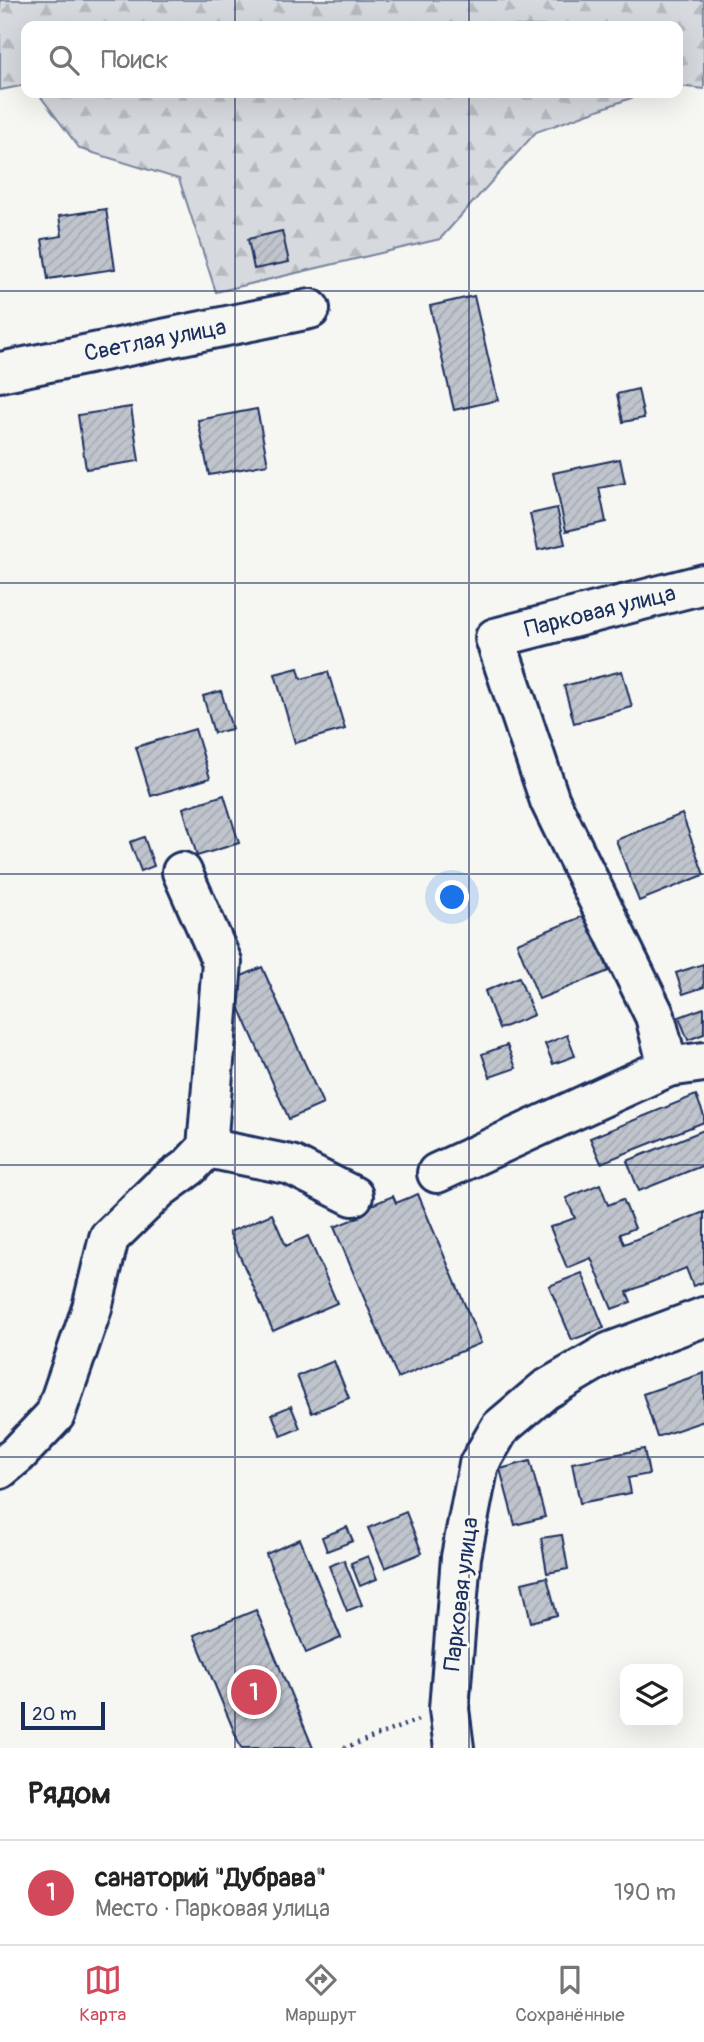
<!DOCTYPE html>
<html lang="ru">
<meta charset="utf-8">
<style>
:root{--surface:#fff;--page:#f6f6f6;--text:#222;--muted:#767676;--line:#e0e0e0;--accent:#d1495b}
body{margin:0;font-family:Pangolin,sans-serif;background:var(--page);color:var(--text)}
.controls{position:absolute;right:21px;bottom:21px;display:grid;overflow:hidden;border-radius:14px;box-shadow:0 7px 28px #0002}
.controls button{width:63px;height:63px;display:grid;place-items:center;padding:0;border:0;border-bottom:2px solid var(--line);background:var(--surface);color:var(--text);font:35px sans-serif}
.scale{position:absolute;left:21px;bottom:18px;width:84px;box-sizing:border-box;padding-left:7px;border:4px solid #1b2f5e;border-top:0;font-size:19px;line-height:24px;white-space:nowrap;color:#1b2f5e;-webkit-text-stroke:5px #f6f6f2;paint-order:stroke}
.you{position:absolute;left:453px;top:898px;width:24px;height:24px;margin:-18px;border:5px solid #fff;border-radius:50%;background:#1a73e8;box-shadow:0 0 0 10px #1a73e833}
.badge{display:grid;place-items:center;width:46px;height:46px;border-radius:50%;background:var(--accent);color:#fff;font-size:23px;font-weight:700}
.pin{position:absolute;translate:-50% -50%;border:4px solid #fff;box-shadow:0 2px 7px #0006}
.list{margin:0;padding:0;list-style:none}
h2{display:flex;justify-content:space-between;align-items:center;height:91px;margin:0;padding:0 28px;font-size:30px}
h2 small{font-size:23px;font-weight:400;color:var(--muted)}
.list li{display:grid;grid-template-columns:46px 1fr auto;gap:21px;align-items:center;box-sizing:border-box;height:105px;padding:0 28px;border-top:2px solid var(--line)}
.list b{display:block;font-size:26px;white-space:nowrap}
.list p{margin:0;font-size:23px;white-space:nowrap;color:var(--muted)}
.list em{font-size:23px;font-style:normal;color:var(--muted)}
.icon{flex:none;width:38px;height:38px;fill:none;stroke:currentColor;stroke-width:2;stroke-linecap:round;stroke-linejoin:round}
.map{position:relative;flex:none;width:704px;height:1748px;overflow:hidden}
.search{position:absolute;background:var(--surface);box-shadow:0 7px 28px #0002;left:21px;right:21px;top:21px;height:77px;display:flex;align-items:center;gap:18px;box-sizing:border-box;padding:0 24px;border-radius:14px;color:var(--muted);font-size:26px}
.sheet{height:196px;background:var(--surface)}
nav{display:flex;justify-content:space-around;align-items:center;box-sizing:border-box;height:98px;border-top:2px solid var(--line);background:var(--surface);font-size:19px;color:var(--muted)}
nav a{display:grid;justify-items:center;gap:4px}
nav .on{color:var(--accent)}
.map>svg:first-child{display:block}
</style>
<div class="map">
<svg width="704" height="1748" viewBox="0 0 704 1748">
<defs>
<pattern id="forest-firs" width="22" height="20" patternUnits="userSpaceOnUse" patternTransform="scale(1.75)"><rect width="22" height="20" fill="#d6d9dd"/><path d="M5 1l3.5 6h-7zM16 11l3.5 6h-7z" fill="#b7bbc0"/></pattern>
<pattern id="building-hatch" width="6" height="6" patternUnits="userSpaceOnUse" patternTransform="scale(1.75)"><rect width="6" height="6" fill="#c0c4cd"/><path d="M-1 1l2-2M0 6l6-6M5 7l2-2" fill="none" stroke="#a4a9b2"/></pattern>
</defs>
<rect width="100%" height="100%" fill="#f6f6f2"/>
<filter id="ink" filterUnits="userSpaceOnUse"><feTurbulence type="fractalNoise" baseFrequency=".0143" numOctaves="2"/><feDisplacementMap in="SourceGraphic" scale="14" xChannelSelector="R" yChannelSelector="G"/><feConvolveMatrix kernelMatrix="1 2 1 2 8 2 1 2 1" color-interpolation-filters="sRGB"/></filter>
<g filter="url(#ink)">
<!-- forest -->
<g fill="url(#forest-firs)" stroke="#78849e" stroke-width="2">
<path d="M0 0H704V89L678 86V26H26V85L0 90Z"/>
<path d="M38 93H645L536 132 440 239 216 292 179 179 80 149Z"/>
</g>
<!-- building -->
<g fill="url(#building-hatch)" stroke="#1b2f5e" stroke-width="2">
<path d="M106 209 115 269 48 279 42 239 62 236 59 216Z"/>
<path d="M282 231 289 262 254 269 248 239Z"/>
<path d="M474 296 498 400 454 410 430 306Z"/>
<path d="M638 389 644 418 623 422 617 394Z"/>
<path d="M131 407 139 461 86 469 78 415Z"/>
<path d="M257 409 268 464 209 475 198 420Z"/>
<path d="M620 459 625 483 599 488 606 522 566 531 553 473Z"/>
<path d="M557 508 565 544 538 550 530 514Z"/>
<path d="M298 668 301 679 328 672 345 729 295 743 275 674Z"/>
<path d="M622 671 632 707 574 723 564 686Z"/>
<path d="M221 691 232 729 214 733 203 696Z"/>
<path d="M195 729 210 778 151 796 136 747Z"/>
<path d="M224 795 239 843 197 856 183 808Z"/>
<path d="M682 814 704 875 639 901 616 840Z"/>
<path d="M144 837 154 866 141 871 130 842Z"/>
<path d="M586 915 609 971 539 999 517 943Z"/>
<path d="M703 964 704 987 683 994 676 973Z"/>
<path d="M262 967 323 1104 289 1119 228 982Z"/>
<path d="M519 977 534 1015 499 1029 485 991Z"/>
<path d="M704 1008V1034L688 1040 679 1017Z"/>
<path d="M567 1035 575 1056 553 1064 545 1044Z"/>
<path d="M507 1045 516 1068 490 1077 482 1054Z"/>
<path d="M696 1095 704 1116V1122L601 1163 590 1138Z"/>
<path d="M704 1130V1165L639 1191 627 1161Z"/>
<path d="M600 1184 608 1205 623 1199 635 1228 620 1234 624 1244 704 1212V1282L693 1286 686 1268 627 1292 631 1302 612 1309 591 1258 567 1268 550 1227 575 1218 566 1198Z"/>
<path d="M418 1194 481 1343 398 1378 334 1227 359 1217 357 1211 393 1196 396 1203Z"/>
<path d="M272 1214 286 1246 308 1236 337 1303 273 1331 229 1232Z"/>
<path d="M582 1273 604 1328 572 1340 549 1286Z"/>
<path d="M334 1361 349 1398 312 1413 297 1376Z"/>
<path d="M704 1373V1421L657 1437 643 1394Z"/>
<path d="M291 1406 300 1428 281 1436 272 1414Z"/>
<path d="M644 1449 649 1474 628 1478 631 1493 580 1503 572 1463Z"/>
<path d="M530 1461 545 1517 515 1525 500 1469Z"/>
<path d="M406 1512 422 1553 385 1568 368 1528Z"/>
<path d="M347 1527 353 1541 327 1551 322 1537Z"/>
<path d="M562 1535 568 1569 547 1573 541 1538Z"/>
<path d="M300 1539 341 1638 306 1653 266 1554Z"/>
<path d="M368 1556 377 1579 360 1586 351 1563Z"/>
<path d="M344 1560 362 1605 347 1611 329 1566Z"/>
<path d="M547 1577 557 1615 531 1622 522 1583Z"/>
<path d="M256 1610 313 1748H241L194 1635Z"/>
</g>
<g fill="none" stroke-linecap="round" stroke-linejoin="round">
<defs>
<g id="minor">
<path d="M0 372 310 309"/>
<path d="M668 1067 655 1016 550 801 495 638 704 584"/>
<path d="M207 1148 291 1165 353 1196"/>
<path d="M437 1173 668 1067 704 1062"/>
<path d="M0 1469 18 1454 55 1415 92 1308 109 1238 159 1189 189 1167 207 1148 222 962 182 872"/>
<path d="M454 1748 449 1709 461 1557 479 1464 500 1428 545 1390 610 1352 704 1317"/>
</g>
</defs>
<!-- minor casing -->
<use href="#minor" stroke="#1b2f5e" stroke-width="44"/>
<!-- path -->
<path stroke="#1b2f5e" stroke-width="4.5" stroke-dasharray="2 5" stroke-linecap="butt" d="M344 1748 418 1720"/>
<!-- minor -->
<use href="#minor" stroke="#f6f6f2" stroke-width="38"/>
</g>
</g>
<!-- grid -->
<path fill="none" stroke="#1b2f5e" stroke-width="2" stroke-opacity="0.55" d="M235 0V26M469 0V26M235 93V1748M469 93V1748M0 291H704M0 583H704M0 874H704M0 1165H704M0 1457H704"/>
<g text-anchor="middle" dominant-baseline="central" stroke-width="6" stroke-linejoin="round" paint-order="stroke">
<!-- street labels -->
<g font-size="23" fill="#1b2f5e" stroke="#f6f6f2">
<text transform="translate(155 340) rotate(-11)">Светлая улица</text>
<text transform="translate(600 611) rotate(-14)">Парковая улица</text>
<text transform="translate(461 1594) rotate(-83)">Парковая улица</text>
</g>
</g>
</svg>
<div class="controls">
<button><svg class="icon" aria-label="layers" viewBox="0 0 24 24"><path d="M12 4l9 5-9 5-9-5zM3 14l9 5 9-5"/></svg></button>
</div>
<div class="scale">20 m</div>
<div class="you"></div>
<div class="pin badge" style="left:254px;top:1692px">1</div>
<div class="search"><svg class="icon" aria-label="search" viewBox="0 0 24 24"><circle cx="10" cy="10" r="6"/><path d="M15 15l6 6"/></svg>Поиск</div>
</div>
<section class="sheet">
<h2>Рядом<small></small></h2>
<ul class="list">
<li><span class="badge">1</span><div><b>санаторий &quot;Дубрава&quot;</b><p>Место · Парковая улица</p></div><em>190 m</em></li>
</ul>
</section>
<nav>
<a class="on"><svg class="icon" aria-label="map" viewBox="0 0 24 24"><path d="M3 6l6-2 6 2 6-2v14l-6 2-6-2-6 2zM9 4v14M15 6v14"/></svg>Карта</a>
<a><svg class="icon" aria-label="directions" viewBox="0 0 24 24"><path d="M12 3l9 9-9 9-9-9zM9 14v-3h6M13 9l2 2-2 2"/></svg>Маршрут</a>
<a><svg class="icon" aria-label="saved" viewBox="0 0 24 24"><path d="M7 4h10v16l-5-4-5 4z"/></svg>Сохранённые</a>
</nav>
